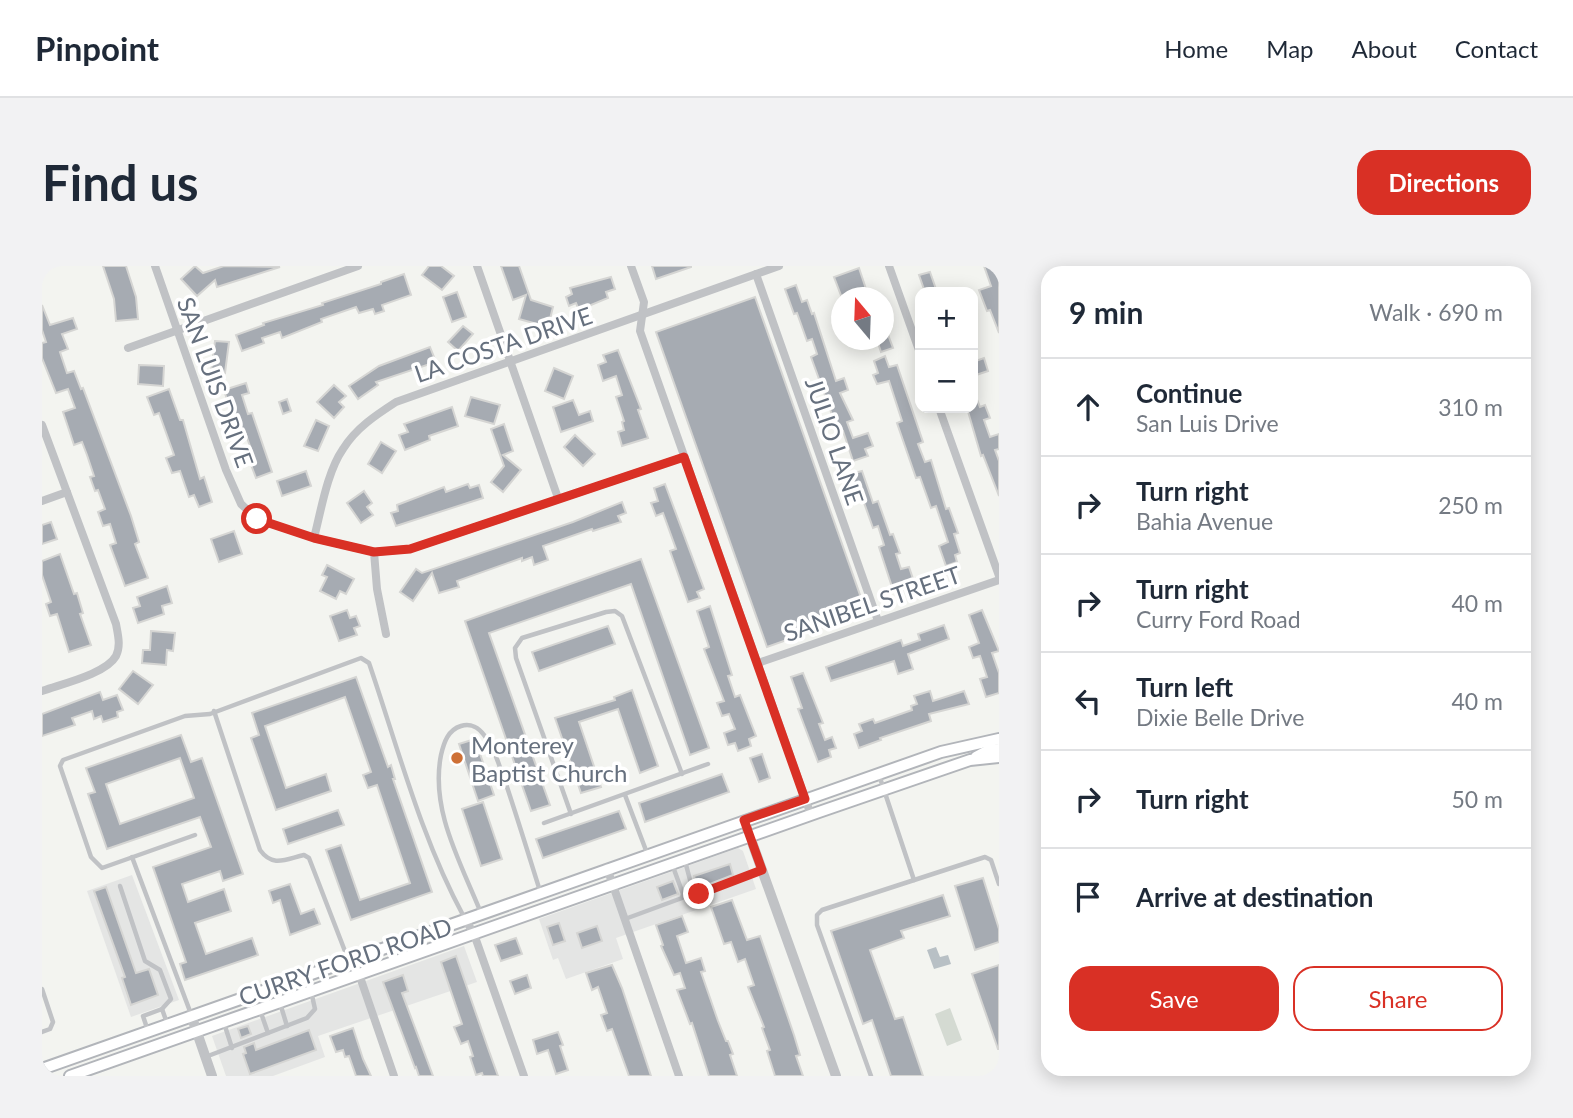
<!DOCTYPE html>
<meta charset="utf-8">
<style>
:root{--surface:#fff;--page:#f2f2f3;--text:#1f2937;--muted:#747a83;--line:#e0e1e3;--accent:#d93025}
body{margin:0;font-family:Lato,sans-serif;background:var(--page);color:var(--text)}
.controls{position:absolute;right:21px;top:21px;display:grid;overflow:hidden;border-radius:14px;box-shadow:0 4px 18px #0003}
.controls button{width:63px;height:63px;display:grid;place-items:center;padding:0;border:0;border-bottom:2px solid var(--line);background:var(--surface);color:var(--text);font:35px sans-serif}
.compass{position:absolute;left:789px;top:21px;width:63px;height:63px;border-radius:50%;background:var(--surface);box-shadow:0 4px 18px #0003;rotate:341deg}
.stop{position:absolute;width:21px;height:21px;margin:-16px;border:5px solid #d93025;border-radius:50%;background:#fff}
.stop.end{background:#d93025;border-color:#fff;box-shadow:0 2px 7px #0008}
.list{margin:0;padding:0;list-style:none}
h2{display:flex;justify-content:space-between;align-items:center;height:91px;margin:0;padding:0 28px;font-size:30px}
h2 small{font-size:23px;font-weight:400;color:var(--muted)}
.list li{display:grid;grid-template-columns:46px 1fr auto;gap:21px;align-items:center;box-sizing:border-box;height:98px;padding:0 28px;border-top:2px solid var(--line)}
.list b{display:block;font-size:26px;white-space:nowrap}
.list p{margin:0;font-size:23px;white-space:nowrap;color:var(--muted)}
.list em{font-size:23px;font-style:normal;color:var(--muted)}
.actions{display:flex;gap:14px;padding:21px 28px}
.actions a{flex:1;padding:16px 0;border:2px solid var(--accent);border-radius:21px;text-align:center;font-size:24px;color:var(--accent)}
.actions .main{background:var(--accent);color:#fff}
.icon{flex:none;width:38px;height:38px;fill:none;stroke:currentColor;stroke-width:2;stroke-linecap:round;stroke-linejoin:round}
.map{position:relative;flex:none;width:957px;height:810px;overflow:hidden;border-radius:21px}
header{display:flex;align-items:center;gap:42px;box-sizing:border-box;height:98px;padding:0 35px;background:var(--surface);border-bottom:2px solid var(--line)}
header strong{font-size:33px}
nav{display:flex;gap:38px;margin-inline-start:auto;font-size:24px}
.intro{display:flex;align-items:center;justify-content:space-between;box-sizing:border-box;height:168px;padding:0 42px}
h1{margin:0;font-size:49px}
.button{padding:18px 32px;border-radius:21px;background:var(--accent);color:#fff;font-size:24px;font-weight:700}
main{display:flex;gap:42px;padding:0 42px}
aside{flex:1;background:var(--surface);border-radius:21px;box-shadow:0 4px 18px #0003}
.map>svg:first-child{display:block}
</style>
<header>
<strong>Pinpoint</strong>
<nav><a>Home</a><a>Map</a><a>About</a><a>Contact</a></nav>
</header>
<div class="intro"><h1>Find us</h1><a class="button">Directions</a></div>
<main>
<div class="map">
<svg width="957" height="810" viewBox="0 0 957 810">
<rect width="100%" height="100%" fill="#f3f4f0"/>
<!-- built -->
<g fill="#e4e5e4">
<path d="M696 582 701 585 714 623 574 672 581 693 524 713 516 692 511 694 497 653Z"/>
<path d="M90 609 137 734 89 751 45 625Z"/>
<path d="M422 680 435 716 276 770 283 791 231 810H184L170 770Z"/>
</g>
<!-- green -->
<path fill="#d4dad2" d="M908 742 920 774 905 780 893 748Z"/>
<!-- water -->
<path fill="#b8c0c5" d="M894 681 898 691 906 689 909 698 892 703 885 684Z"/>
<!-- building -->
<g fill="#a6abb2" stroke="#d5d5d3" stroke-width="2" fill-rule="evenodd">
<path d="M61 0H84L94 31 96 53 74 55 72 33Z"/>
<path d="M153 0 161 7 182 0 238 1 175 21 173 14 155 30 139 13Z"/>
<path d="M387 0H399L412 10 400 24 380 9Z"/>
<path d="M459 0H477L489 34 511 41 506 61 477 53 484 29 471 34Z"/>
<path d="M610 0H649V1L614 13Z"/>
<path d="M942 0H956L957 4V67L948 44 945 45 937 24 949 20Z"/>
<path d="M817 2 827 32H800L792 11Z"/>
<path d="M888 6 895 26H883L877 9Z"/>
<path d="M362 8 369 29 340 39 342 45 333 48 331 43 317 47 314 41 279 53 280 56 240 72 238 66 220 72 222 77 200 85 194 69 222 59 221 57 281 39 280 37 339 18V16Z"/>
<path d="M569 11 573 23 564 26 566 32 537 44 534 37 527 40 524 31 530 28 528 22Z"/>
<path d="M754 19 760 36 765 34 770 48 772 47 794 115 802 112 806 124 798 127 811 154 805 156 811 172 826 167 831 180 823 183 826 190 811 195 801 165 795 167 789 146 769 91 775 88 770 73 765 75 755 47 752 48 743 23Z"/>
<path d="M415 26 424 51 410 56 401 31Z"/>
<path d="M713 31 824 346 725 381 614 66Z"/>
<path d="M0 39 8 59 31 52 35 63 20 68 26 83 18 86 25 107 32 105 39 123 41 122 89 250 97 276 93 278 106 312 83 320 68 279 74 277 68 258 61 260 56 246 63 243 56 224 53 225 48 211 52 210 45 189 40 176 32 179 21 146 33 142 26 123 14 127 0 92V77L4 76 0 64Z"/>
<path d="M842 58 851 82 839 86 835 74H842Z"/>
<path d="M421 60 431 68 416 85 406 76Z"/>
<path d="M173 75 187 76 183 107 169 105Z"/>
<path d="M388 81 394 96 334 116 336 119 316 133 307 120 337 100Z"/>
<path d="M576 84 599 143 596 144 606 172 580 180 576 166 582 164 580 156 582 155 574 131 580 129 574 110 561 115 556 99 564 96 561 89Z"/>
<path d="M843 90 847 101 855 99 881 176 876 178 883 196 889 194 904 243 907 242 916 267 912 268 918 287 913 289 915 296 904 300 897 280 906 276 894 240 889 242 878 211 874 212 855 157 860 155 847 115 835 118 831 109 836 107 832 95Z"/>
<path d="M942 92 946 105 931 110V96Z"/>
<path d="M97 99 122 100 121 120 96 118Z"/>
<path d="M512 102 531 110 522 133 503 125Z"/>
<path d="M204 117 207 127 200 129 206 148 210 147 230 206 214 212 205 188 210 186 203 166 196 169 182 124Z"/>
<path d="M292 119 304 130 297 136 302 141 292 152 275 136Z"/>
<path d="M127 123 138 154H141L158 213 162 211 170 236 157 241 152 229 147 231 138 205 130 207 124 192 132 189 117 147 112 149 105 131Z"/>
<path d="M931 124 938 141 943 139 948 152 942 154 948 171 957 168V183L953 184 957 195V230L941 189 939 190 925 142H931Z"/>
<path d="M429 131 458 139 452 158 423 150Z"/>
<path d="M245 133 249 145 241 148 237 136Z"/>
<path d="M531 134 537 149 548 145 551 155 519 166 511 141Z"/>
<path d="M410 141 416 160 387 170 388 174 363 184 357 169 366 166 362 158Z"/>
<path d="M274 154 287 160 276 185 262 180Z"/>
<path d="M462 158 471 185 461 189 479 204 461 226 449 216 462 200 449 163Z"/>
<path d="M533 169 553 188 541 200 522 181Z"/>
<path d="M339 176 354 185 340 207 326 198Z"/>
<path d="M264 205 269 220 240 230 235 215Z"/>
<path d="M820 205 831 237 836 235 848 269 851 268 858 287 854 288 859 303 867 301 872 316 851 324 837 281 842 279 836 260 831 262 820 231 817 232 809 208Z"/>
<path d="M426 218 428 222 437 219 441 232 354 260 349 247 356 245 355 239 402 221 404 226Z"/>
<path d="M623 218 662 323 655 326 658 332 646 336 628 285 634 283 621 247 614 250 609 237 616 235 612 222Z"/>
<path d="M322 225 330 237 325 241 331 249 319 257 305 237Z"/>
<path d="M580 236 584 247 576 250 579 256 551 265 550 263 501 280 506 294 492 299 490 291 480 295V292L415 315 417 321 397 327 390 307 371 335 358 326 374 303 380 307 531 256Z"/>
<path d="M9 256 15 273 0 278V259Z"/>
<path d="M192 265 200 288 177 296 169 273Z"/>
<path d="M18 288 32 328 35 327 41 347 38 348 49 379 27 386 15 348 8 350 4 338 9 336 0 309V295Z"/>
<path d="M599 293 667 482 648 489 589 318 447 367 508 539 489 545 423 355Z"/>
<path d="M285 299 312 313 304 328 298 325 294 333 278 325 285 311 280 309Z"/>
<path d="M125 320 130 337 120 340 122 348 96 357 91 342 98 340 95 331Z"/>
<path d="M668 340 690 409 686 410 693 431 698 429 714 470 707 473 709 480 696 485 693 477 686 479 682 467 693 463 687 448 680 450 675 437 682 435 662 383 667 381 655 345Z"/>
<path d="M305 344 308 352 314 350 318 360 312 362 315 369 297 375 288 350Z"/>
<path d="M940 344 957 385 950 387 957 407V427L944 431 938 413 945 411 938 390 931 392 927 381 937 377 927 349Z"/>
<path d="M902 359 907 373 866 388 871 403 856 408 852 395 789 415 784 401 859 374 861 380 878 374 876 368Z"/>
<path d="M566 360 573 378 497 405 490 386Z"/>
<path d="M109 365 133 367 131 385 125 384 124 399 100 397 101 384H108Z"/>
<path d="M91 405 111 419 96 438 77 423Z"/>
<path d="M761 407 781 457 777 458 783 474 790 471 794 482 787 484 789 491 776 496 756 443 760 442 749 411Z"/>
<path d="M314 411 346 501 349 499 353 513H351L390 626 309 654 284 584 299 579 318 634 368 617 335 519 326 522 321 509 329 506 303 431 223 460 244 522 284 508 289 525 234 544 209 472 217 469 210 447Z"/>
<path d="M590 424 616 500 598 507 576 443 537 456 559 521 539 527 513 452 573 434 572 431Z"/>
<path d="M888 425 891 435 922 425 927 438 887 448 889 455 838 472 839 474 817 482 812 468 820 465 817 458 831 453 833 457 870 444 869 440 875 438 872 430Z"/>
<path d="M58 426 61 434 75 429 81 444 75 446 76 451 61 456 59 450 52 453 50 445 30 452 33 459 0 470V448Z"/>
<path d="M139 469 149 496 160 492 201 608 181 615 178 605 140 618 146 636 182 623 189 645 153 657 164 688 210 672 216 689 143 714 138 698 144 696 111 601 169 581 158 551 65 583 46 528 53 526 44 502ZM138 492 152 532 78 558 64 518Z"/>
<path d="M433 473 452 529 436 535 417 478Z"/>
<path d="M720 488 728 512 717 516 708 492Z"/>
<path d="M680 508 687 526 603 556 597 537Z"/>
<path d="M441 536 460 593 439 600 420 543Z"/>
<path d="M296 544 302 559 246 578 241 563Z"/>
<path d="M577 545 584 563 501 592 494 573Z"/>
<path d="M688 598 691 609 655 623 652 610Z"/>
<path d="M941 612 957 663V676L933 684 913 620Z"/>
<path d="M631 615 636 628 620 634 615 621Z"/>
<path d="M248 618 259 648 272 643 278 658 248 669 238 634 231 637 227 625Z"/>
<path d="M64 621 94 707 107 703 116 729 89 739 80 712 83 711 52 625Z"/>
<path d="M901 629 908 650 859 665 862 672 828 684 853 753 861 751 881 810H849L830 754 821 758 789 665Z"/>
<path d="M690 634 705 674 718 670 752 769 758 789 754 790 761 810H733L725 785 728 784 720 762 722 761 706 721 712 719 703 693 696 696 689 676 682 678 669 641Z"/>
<path d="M640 650 646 666 635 670 644 697 659 692 663 705 659 706 676 755 684 775H686L691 788 688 789 695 810H667L650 757 648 758 635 724 643 722 638 707 632 709 619 680 621 679 614 659Z"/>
<path d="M517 657 523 675 511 679 505 661Z"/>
<path d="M555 660 560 675 540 682 535 667Z"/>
<path d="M474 672 480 688 459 695 453 679Z"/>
<path d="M414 690 447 785 456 810H441L440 807 434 809 428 791 431 790 426 775 419 778 412 761 420 758 399 696Z"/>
<path d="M570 699 580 722 609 810H587L570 763 565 765 559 749 565 747 556 721 550 724 544 707Z"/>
<path d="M957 699V783H956L930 708Z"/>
<path d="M361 709 366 725 360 727 391 810H377L374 801 373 802 341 716Z"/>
<path d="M485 709 489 722 473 728 468 715Z"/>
<path d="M206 760 209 768 199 772 196 763Z"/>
<path d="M311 762 321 793 329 810H314L307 790 303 791 301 784 294 786 288 770Z"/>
<path d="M267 764 274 784 208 808 201 788 204 787 202 781 212 777 214 784Z"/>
<path d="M516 766 521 779 518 780 526 804 514 808 506 784 495 788 491 774Z"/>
</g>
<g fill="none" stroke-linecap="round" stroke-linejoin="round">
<defs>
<g id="secondary">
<path d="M934 491 947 484 957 483"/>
<path d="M0 803 899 486 957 473"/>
<path d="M28 810 777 546 928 494 957 491"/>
</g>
</defs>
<!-- secondary casing -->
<use href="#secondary" stroke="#b2b5ba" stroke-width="14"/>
<!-- service -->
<g stroke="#c0c2c5" stroke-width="4.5">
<path d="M172 445 218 584C231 602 244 593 262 589L267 592 306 693"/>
<path d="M837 509 872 614"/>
<path d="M583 529 605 587"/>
<path d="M529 548 474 392 473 382 480 372 564 346 573 345 580 350 640 508"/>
<path d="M502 557 666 498"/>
<path d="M153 569 60 602 49 591 18 500 21 494 143 450 168 448 319 392 327 397C356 482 379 572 422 651"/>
<path d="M90 591 149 748"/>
<path d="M643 595 652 629 719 604"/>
<path d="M78 620 103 695 118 704 129 733 120 743"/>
<path d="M439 647C419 597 388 544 399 489 402 476 406 464 419 460 429 457 437 462 442 469 453 482 458 503 464 518 476 554 487 590 498 625"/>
<path d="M583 653 640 632 641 628 630 598"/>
<path d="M0 723 11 756 8 763 0 766"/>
<path d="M238 737 245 760"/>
<path d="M182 757 190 782"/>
<path d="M106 765 101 750 120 743 125 757"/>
<path d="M226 767 265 752 273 743 269 725"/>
<path d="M166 790 226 767 218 744"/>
<path d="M829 810 775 659V649L780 644 943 591 949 594 957 618"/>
</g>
<!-- minor -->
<g stroke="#c0c2c5" stroke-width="8">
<path d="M113 0 184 204 199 238 215 253 272 272 332 286 368 283 642 191"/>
<path d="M435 0 516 232"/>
<path d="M589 0 602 36 598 65 769 549"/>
<path d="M847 0 878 87"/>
<path d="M714 8 836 355"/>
<path d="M86 82 316 0"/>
<path d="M897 142 957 310"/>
<path d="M0 159 74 358C76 369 79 380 74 390 64 408 19 418 0 425"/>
<path d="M0 235 25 226"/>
<path d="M272 272C279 245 285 206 301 183 314 162 334 149 354 136L737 0"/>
<path d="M332 286 335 323 344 368"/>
<path d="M716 397 957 314"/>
<path d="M565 602 637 810"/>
<path d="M423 653 432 668 482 810"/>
<path d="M307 694 317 708 352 810"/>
</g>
<!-- tertiary -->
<g stroke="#c0c2c5" stroke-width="10">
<path d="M702 554 794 810"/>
<path d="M149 749 170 810"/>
</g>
<!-- secondary -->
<use href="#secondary" stroke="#fff" stroke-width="10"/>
</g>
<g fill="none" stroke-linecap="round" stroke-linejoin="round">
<!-- route -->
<path stroke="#d93025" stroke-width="9" d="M215 253 272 272 332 286 368 283 642 191 763 533 702 554 720 604 657 628"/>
</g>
<!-- markers -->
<circle fill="#ce7036" stroke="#fff" stroke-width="2.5" cx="415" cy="492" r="7"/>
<g text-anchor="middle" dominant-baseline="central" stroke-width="7" stroke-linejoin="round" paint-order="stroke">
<!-- street labels -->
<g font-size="24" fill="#66707e" stroke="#fff">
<text transform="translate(461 78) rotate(-19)">LA COSTA DRIVE</text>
<text transform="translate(174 116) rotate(70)">SAN LUIS DRIVE</text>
<text transform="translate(793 175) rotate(71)">JULIO LANE</text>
<text transform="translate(830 337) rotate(-19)">SANIBEL STREET</text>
<text transform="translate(303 695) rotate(-19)">CURRY FORD ROAD</text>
</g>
<!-- poi labels -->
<g font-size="24" fill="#66707e" stroke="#fff" text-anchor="start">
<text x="429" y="478">Monterey<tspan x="429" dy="28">Baptist Church</tspan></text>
</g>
</g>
</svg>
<div class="controls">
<button>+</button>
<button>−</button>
</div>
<svg class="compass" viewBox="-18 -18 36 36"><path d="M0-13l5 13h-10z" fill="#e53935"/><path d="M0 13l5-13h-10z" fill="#747a83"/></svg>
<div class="stop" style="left:215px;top:253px"></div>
<div class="stop end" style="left:657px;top:628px"></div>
</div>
<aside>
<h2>9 min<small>Walk · 690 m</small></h2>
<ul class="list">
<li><svg class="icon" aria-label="ahead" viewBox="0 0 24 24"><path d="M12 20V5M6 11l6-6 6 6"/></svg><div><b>Continue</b><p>San Luis Drive</p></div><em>310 m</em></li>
<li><svg class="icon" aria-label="right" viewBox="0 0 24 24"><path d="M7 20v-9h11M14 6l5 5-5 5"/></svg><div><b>Turn right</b><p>Bahia Avenue</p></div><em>250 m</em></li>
<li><svg class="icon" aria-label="right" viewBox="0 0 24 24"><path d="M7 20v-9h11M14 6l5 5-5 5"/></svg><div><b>Turn right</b><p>Curry Ford Road</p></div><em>40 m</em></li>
<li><svg class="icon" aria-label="left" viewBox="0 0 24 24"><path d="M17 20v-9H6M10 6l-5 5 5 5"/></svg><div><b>Turn left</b><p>Dixie Belle Drive</p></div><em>40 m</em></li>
<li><svg class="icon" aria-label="right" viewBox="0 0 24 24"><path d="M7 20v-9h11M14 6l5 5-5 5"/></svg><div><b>Turn right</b></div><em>50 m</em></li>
<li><svg class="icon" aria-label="arrive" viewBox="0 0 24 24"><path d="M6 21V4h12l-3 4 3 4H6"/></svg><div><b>Arrive at destination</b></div></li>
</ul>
<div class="actions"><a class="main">Save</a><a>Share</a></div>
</aside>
</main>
